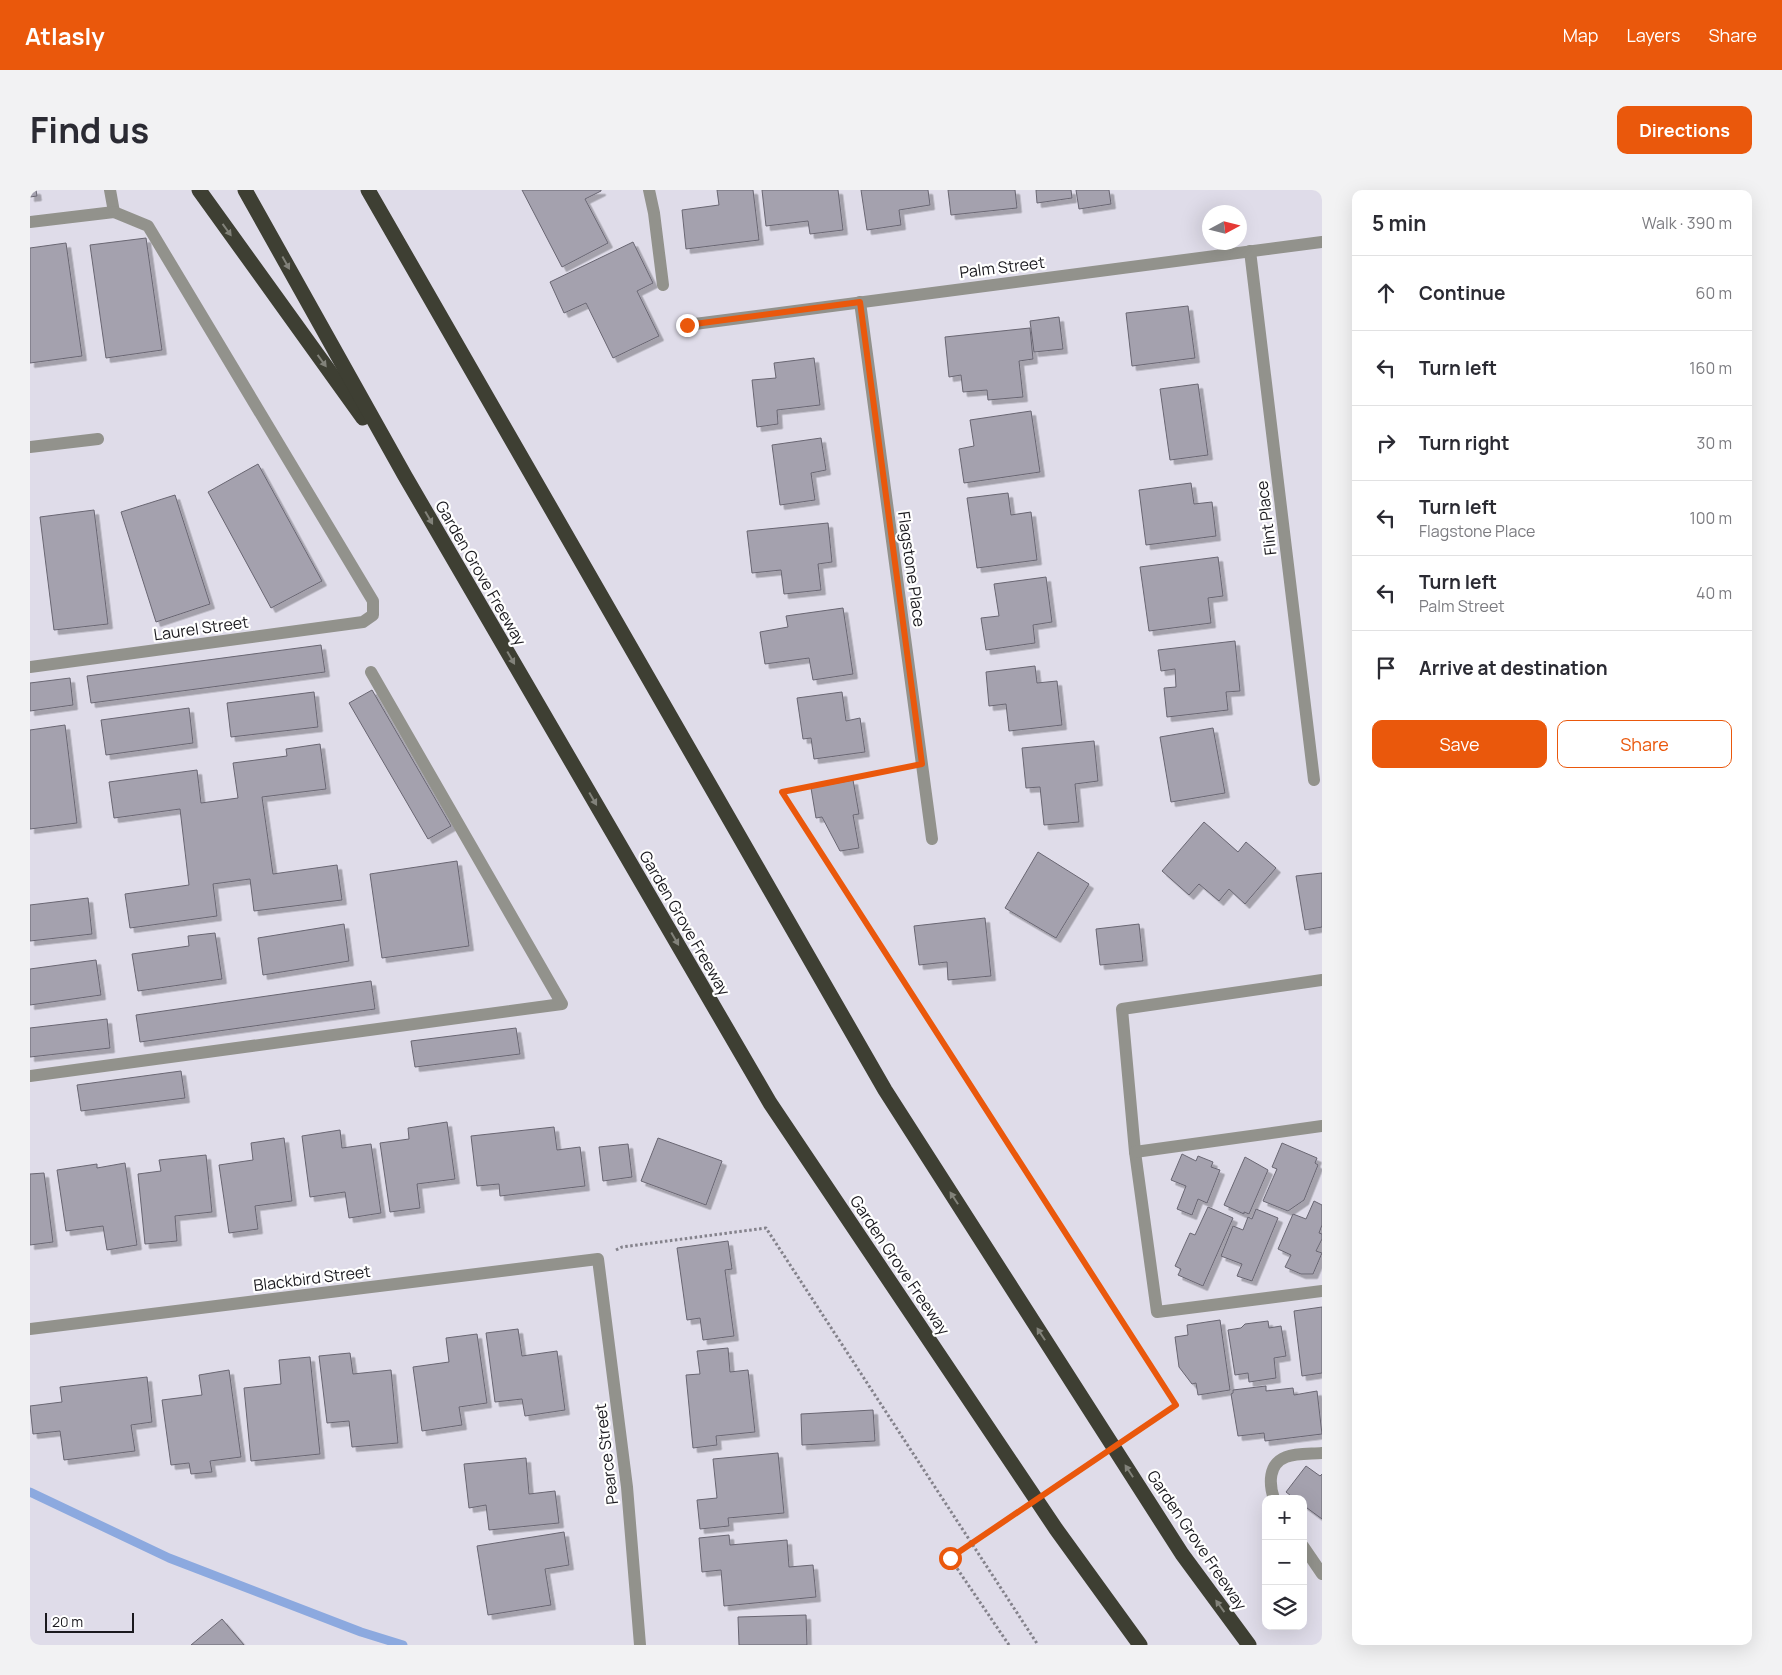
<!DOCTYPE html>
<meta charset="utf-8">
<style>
:root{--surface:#fff;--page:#f2f2f3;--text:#2b2b33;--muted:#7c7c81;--line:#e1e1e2;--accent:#ea580c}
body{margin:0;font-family:Manrope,sans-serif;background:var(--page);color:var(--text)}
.controls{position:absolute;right:15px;bottom:15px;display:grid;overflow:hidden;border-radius:10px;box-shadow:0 5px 20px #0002}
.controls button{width:45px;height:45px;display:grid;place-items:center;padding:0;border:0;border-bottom:1px solid var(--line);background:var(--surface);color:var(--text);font:25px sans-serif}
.compass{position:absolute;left:1172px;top:15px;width:45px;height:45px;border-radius:50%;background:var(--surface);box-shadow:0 5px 20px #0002;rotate:83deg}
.scale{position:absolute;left:15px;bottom:12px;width:89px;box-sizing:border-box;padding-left:5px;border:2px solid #1a191e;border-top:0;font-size:14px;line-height:18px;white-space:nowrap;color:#1a191e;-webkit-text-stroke:4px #fff;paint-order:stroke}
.stop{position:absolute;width:15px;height:15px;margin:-11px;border:4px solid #ea580c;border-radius:50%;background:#fff}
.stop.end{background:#ea580c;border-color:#fff;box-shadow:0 1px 5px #0008}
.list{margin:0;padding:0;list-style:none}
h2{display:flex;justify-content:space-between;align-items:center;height:65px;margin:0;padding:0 20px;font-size:21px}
h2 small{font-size:16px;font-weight:400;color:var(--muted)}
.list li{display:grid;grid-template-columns:32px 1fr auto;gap:15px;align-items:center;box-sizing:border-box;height:75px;padding:0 20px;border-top:1px solid var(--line)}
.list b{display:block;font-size:19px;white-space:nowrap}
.list p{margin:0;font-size:16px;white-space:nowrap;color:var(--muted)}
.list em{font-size:16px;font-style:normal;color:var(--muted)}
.actions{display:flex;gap:10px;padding:15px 20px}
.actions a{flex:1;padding:11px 0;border:1px solid var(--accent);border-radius:10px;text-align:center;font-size:18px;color:var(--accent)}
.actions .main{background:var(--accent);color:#fff}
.icon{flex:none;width:28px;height:28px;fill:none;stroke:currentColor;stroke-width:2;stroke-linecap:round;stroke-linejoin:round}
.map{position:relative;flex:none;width:1292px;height:1455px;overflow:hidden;border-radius:10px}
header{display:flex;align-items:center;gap:30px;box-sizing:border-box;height:70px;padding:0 25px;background:var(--accent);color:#fff}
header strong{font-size:24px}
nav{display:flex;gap:28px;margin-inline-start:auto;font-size:18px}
.intro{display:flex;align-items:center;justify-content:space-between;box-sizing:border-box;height:120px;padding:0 30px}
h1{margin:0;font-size:35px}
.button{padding:12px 22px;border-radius:10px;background:var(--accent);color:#fff;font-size:18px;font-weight:700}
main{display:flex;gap:30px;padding:0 30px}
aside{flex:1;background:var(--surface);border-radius:10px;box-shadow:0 5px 20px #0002}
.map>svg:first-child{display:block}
</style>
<header>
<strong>Atlasly</strong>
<nav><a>Map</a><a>Layers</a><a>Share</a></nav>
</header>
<div class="intro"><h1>Find us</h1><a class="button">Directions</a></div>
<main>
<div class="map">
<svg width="1292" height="1455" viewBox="0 0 1292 1455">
<defs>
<filter id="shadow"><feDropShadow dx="4.5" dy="4.5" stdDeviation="0" flood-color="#0004"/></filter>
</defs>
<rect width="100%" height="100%" fill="#dfdce9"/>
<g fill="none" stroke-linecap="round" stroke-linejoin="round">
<!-- stream -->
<path stroke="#8ca9df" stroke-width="9" d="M0 1302 139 1368 331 1442 373 1455"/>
</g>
<!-- building -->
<g fill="#a4a1ae" stroke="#696672" filter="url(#shadow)">
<path d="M0 0H6L7 6 0 7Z"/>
<path d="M492 0H571V1L555 9 578 53 532 77Z"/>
<path d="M687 0H723L729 50 656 59 652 20 689 15Z"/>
<path d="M732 0H808L813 40 780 44 778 31 736 36Z"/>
<path d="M831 0H898L900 15 869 20 871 35 837 40Z"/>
<path d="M918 0H985L987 18 921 25Z"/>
<path d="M1006 0H1041L1042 8 1007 13Z"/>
<path d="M1046 0H1079L1081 14 1049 19Z"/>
<path d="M116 48 132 160 76 168 60 55Z"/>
<path d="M603 52 623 93 607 101 629 146 583 168 556 113 534 123 520 92Z"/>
<path d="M36 53 52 166 0 173V58Z"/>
<path d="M1158 116 1165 168 1102 176 1096 123Z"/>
<path d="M1029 127 1033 159 1004 162 1000 131Z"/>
<path d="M1000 138 1003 169 989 171 993 207 958 210 957 200 933 202 931 185 919 187 915 147Z"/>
<path d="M784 168 790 215 747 220 748 234 727 237 722 190 746 188 744 173Z"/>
<path d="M1168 194 1178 265 1140 270 1130 199Z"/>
<path d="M1001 221 1010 282 934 293 929 259 944 256 940 230Z"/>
<path d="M791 248 796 280 781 283 785 310 750 315 742 255Z"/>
<path d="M228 274 292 391 241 418 178 302Z"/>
<path d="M1161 293 1164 314 1182 312 1186 346 1116 355 1109 300Z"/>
<path d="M978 303 981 325 1001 322 1007 370 947 378 937 308Z"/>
<path d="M145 305 180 414 126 432 91 322Z"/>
<path d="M64 320 78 434 24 440 10 327Z"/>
<path d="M798 333 802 372 788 374 791 400 754 404 751 380 722 383 717 341Z"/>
<path d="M1188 367 1193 406 1178 408 1181 433 1119 441 1110 377Z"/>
<path d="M1016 387 1022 432 1003 435 1005 453 956 460 951 428 969 426 964 394Z"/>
<path d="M813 418 823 484 783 490 779 468 735 474 730 442 758 437 756 426Z"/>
<path d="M1205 451 1210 501 1196 502 1198 520 1137 527 1134 498 1146 497 1145 479 1131 481 1128 460Z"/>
<path d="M291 455 295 482 61 513 57 486Z"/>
<path d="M1005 476 1007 493 1027 491 1032 535 979 541 976 514 959 516 956 482Z"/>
<path d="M40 488 43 515 0 521V493Z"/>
<path d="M342 500 421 636 398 649 319 513Z"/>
<path d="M284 502 288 537 201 547 197 513Z"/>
<path d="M812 502 816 531 830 528 835 562 784 569 781 548 773 549 767 508Z"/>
<path d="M159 518 163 553 76 565 71 530Z"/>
<path d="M35 535 47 633 0 639V540Z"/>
<path d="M1183 538 1195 603 1141 612 1130 547Z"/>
<path d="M1064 551 1068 591 1045 594 1049 632 1014 635 1010 597 996 598 992 558Z"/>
<path d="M290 554 296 599 232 607 243 684 307 675 312 710 224 721 220 689 183 694 187 726 100 738 95 704 159 695 150 619 84 628 79 592 167 580 171 613 208 608 203 573 257 566 256 559Z"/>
<path d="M823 590 829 624 823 625 829 658 810 661 792 627 786 628 781 598Z"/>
<path d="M1174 632 1208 662 1216 652 1246 678 1215 714 1199 699 1189 711 1169 694 1159 705 1132 681Z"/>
<path d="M1008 662 1059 694 1026 748 975 718Z"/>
<path d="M427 671 439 756 352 768 340 684Z"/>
<path d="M1292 683V737L1275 740 1266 686Z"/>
<path d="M58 708 62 744 0 751V715Z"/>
<path d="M955 728 961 786 918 790 917 772 889 775 884 736Z"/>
<path d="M314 734 319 771 233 785 228 748Z"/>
<path d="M1109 734 1113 771 1070 775 1066 739Z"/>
<path d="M185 743 192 789 108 801 102 764 159 756 158 746Z"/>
<path d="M66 770 71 805 0 815V779Z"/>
<path d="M341 791 345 819 110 852 106 825Z"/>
<path d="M77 829 80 858 0 867V838Z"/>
<path d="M486 838 490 864 385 877 381 851Z"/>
<path d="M151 881 155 908 51 921 47 895Z"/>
<path d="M417 932 425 989 387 994 390 1018 360 1022 350 953 379 949 378 938Z"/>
<path d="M524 937 527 960 550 957 555 996 470 1006 469 994 447 996 441 946Z"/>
<path d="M310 940 312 958 341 954 351 1023 319 1028 315 1002 280 1007 272 946Z"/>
<path d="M254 948 262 1011 225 1016 228 1039 199 1043 189 975 223 970 221 953Z"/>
<path d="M628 948 692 971 676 1015 611 991Z"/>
<path d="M1252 953 1287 968 1285 973 1288 975 1274 1010 1258 1021 1233 1011 1247 979 1242 977Z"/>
<path d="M598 954 602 987 573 991 569 957Z"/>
<path d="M1152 964 1166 971 1168 966 1183 972 1181 977 1190 980 1177 1013 1168 1009 1162 1025 1147 1019 1156 996 1141 990Z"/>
<path d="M176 965 182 1022 145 1026 147 1051 115 1054 108 984 131 981 129 970Z"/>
<path d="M1215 967 1238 980 1219 1024 1214 1022V1024L1194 1015Z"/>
<path d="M95 973 107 1055 77 1060 73 1036 36 1041 27 980 67 974V978Z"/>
<path d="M14 983 23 1052 0 1055V984Z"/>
<path d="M1284 1011 1292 1015V1035L1289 1043 1292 1044V1049L1286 1061 1292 1063 1283 1084H1271L1255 1077 1261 1065 1248 1059 1263 1024 1276 1029Z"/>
<path d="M1178 1017 1203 1028 1173 1096 1148 1085 1151 1079 1145 1076 1160 1043 1165 1045Z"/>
<path d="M1226 1019 1248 1028 1222 1091 1207 1086 1212 1074 1191 1066 1203 1036 1213 1040 1218 1027 1222 1029Z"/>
<path d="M698 1051 702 1079 695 1080 704 1146 673 1150 670 1128 657 1130 647 1058Z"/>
<path d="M1292 1117V1183L1272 1186 1264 1121Z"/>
<path d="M1190 1130 1200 1200 1168 1205 1166 1193 1162 1194 1149 1177 1145 1147 1158 1145 1157 1135Z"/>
<path d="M1238 1131 1239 1138 1251 1136 1256 1166 1244 1168 1246 1188 1219 1192 1218 1183 1205 1185 1198 1140 1211 1138 1215 1134Z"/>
<path d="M488 1139 492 1166 527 1161 535 1220 495 1226 492 1209 465 1212 456 1143Z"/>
<path d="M447 1144 457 1213 429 1217 432 1235 392 1241 383 1177 419 1172 416 1148Z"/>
<path d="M698 1158 700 1182 718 1180 725 1242 686 1246 687 1255 663 1258 656 1185 670 1184 667 1161Z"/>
<path d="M320 1163 323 1184 361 1180 368 1253 322 1257 319 1231 297 1233 289 1166Z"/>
<path d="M280 1167 290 1264 221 1271 214 1198 251 1194 249 1170Z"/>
<path d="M199 1180 211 1267 180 1271 182 1282 161 1284 159 1273 141 1275 132 1210 172 1205 169 1185Z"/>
<path d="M117 1187 122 1232 101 1235 105 1261 34 1270 30 1241 3 1244 0 1216 32 1212 30 1197Z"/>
<path d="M1236 1196V1201L1263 1198 1264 1205 1287 1201 1292 1244 1235 1251 1234 1243 1208 1246 1201 1204 1203 1203V1200Z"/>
<path d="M843 1220 845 1251 772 1255 771 1224Z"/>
<path d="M748 1263 754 1323 698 1328 699 1336 670 1339 667 1310 687 1308 683 1269Z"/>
<path d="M496 1268 499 1304 525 1301 529 1333 459 1340 456 1315 439 1318 434 1274Z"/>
<path d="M1276 1276 1290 1286 1292 1284V1329L1273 1315V1309H1265L1256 1302Z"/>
<path d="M534 1342 539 1375 515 1379 521 1415 458 1425 447 1356Z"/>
<path d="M699 1345 700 1355 757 1350 759 1377 783 1375 786 1407 694 1416 691 1380 672 1382 669 1348Z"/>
<path d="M776 1425 777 1455H709L708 1427Z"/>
<path d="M192 1429 214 1455H161Z"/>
</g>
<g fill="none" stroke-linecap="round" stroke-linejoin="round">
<!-- path -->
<g stroke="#84828b" stroke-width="3" stroke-dasharray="2.5 2.5" stroke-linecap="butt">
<path d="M872 578 752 602 1146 1215 1102 1245"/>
<path d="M586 1060 592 1057 736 1038 1008 1455"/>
<path d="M1025 1296 1066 1269"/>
<path d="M979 1455 920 1368 987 1322"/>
</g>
<!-- minor -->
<g stroke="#92928c" stroke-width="12">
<path d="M80 0 84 22"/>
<path d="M619 0 624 23 633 95"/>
<path d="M0 32 84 22"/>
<path d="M1220 61 1284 590"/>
<path d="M830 112 902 649"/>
<path d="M657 135 1292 52"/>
<path d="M0 257 68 249"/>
<path d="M0 477 333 432 343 425V411L118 36 84 22"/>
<path d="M1292 790 1092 819 1105 962 1127 1122 1292 1101"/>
<path d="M0 886 532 814 341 482"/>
<path d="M1105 962 1292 936"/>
<path d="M0 1139 568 1069 597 1297 610 1455"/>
<path d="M1244 1309C1239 1294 1238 1274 1256 1267 1266 1263 1281 1264 1292 1263"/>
<path d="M1273 1356 1292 1384"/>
</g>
<!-- highway -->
<g stroke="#3e3f33" stroke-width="15">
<path d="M169 0 333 228"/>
<path d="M215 0 375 286 740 913 1026 1339 1110 1455"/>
<path d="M338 0 855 900 1152 1364 1219 1455"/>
</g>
</g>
<!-- one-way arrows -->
<defs><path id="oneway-solid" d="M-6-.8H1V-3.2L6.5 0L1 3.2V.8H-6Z" transform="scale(1.25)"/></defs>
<g fill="#82827a">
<use href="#oneway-solid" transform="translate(197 40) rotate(54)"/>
<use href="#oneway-solid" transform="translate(256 73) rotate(61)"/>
<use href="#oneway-solid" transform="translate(292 171) rotate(54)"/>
<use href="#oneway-solid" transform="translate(399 328) rotate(60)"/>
<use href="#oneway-solid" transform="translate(481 468) rotate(60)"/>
<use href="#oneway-solid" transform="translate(563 609) rotate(60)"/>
<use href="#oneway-solid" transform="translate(645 749) rotate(60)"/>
<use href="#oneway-solid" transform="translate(924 1008) rotate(-123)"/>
<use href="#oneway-solid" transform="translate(1011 1144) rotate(-123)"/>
<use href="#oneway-solid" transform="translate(1099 1281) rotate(-123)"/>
<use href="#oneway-solid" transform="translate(1190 1416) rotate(-126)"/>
</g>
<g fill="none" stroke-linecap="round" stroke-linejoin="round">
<!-- route -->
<path stroke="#ea580c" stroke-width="6" d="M657 135 830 112 892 574 752 602 1146 1215 920 1368"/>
</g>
<g text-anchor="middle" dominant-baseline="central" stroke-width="4.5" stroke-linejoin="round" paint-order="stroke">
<!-- street labels -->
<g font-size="16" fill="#1a191e" stroke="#fff">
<text transform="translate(972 77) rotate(-7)">Palm Street</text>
<text transform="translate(1236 328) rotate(-97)">Flint Place</text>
<text transform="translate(882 379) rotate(82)">Flagstone Place</text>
<text transform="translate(451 383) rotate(60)">Garden Grove Freeway</text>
<text transform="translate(171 438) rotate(-8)">Laurel Street</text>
<text transform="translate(655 733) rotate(60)">Garden Grove Freeway</text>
<text transform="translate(870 1075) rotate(56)">Garden Grove Freeway</text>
<text transform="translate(282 1088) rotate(-7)">Blackbird Street</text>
<text transform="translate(576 1264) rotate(-97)">Pearce Street</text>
<text transform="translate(1167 1350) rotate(56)">Garden Grove Freeway</text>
</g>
</g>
</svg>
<div class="controls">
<button>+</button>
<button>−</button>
<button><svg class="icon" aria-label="layers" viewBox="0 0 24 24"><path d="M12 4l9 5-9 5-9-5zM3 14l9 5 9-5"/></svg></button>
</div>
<svg class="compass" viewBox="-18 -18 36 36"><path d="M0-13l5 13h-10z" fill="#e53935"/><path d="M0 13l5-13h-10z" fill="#7c7c81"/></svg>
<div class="scale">20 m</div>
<div class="stop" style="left:920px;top:1368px"></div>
<div class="stop end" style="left:657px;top:135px"></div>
</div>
<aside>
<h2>5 min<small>Walk · 390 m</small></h2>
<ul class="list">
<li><svg class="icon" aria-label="ahead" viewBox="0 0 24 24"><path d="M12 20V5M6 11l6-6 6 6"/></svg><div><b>Continue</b></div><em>60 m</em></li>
<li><svg class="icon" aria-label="left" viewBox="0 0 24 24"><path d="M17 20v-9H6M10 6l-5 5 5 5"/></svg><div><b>Turn left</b></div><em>160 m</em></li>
<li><svg class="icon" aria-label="right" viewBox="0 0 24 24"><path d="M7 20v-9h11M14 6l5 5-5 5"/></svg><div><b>Turn right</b></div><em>30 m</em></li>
<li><svg class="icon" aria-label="left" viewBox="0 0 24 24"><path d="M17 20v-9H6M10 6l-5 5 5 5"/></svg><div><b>Turn left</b><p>Flagstone Place</p></div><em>100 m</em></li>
<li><svg class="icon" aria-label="left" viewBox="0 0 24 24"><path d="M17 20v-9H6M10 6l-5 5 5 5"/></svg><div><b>Turn left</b><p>Palm Street</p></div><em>40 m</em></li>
<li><svg class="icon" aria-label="arrive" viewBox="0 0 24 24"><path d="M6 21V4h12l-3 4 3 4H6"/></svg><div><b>Arrive at destination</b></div></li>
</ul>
<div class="actions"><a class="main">Save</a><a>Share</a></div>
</aside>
</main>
